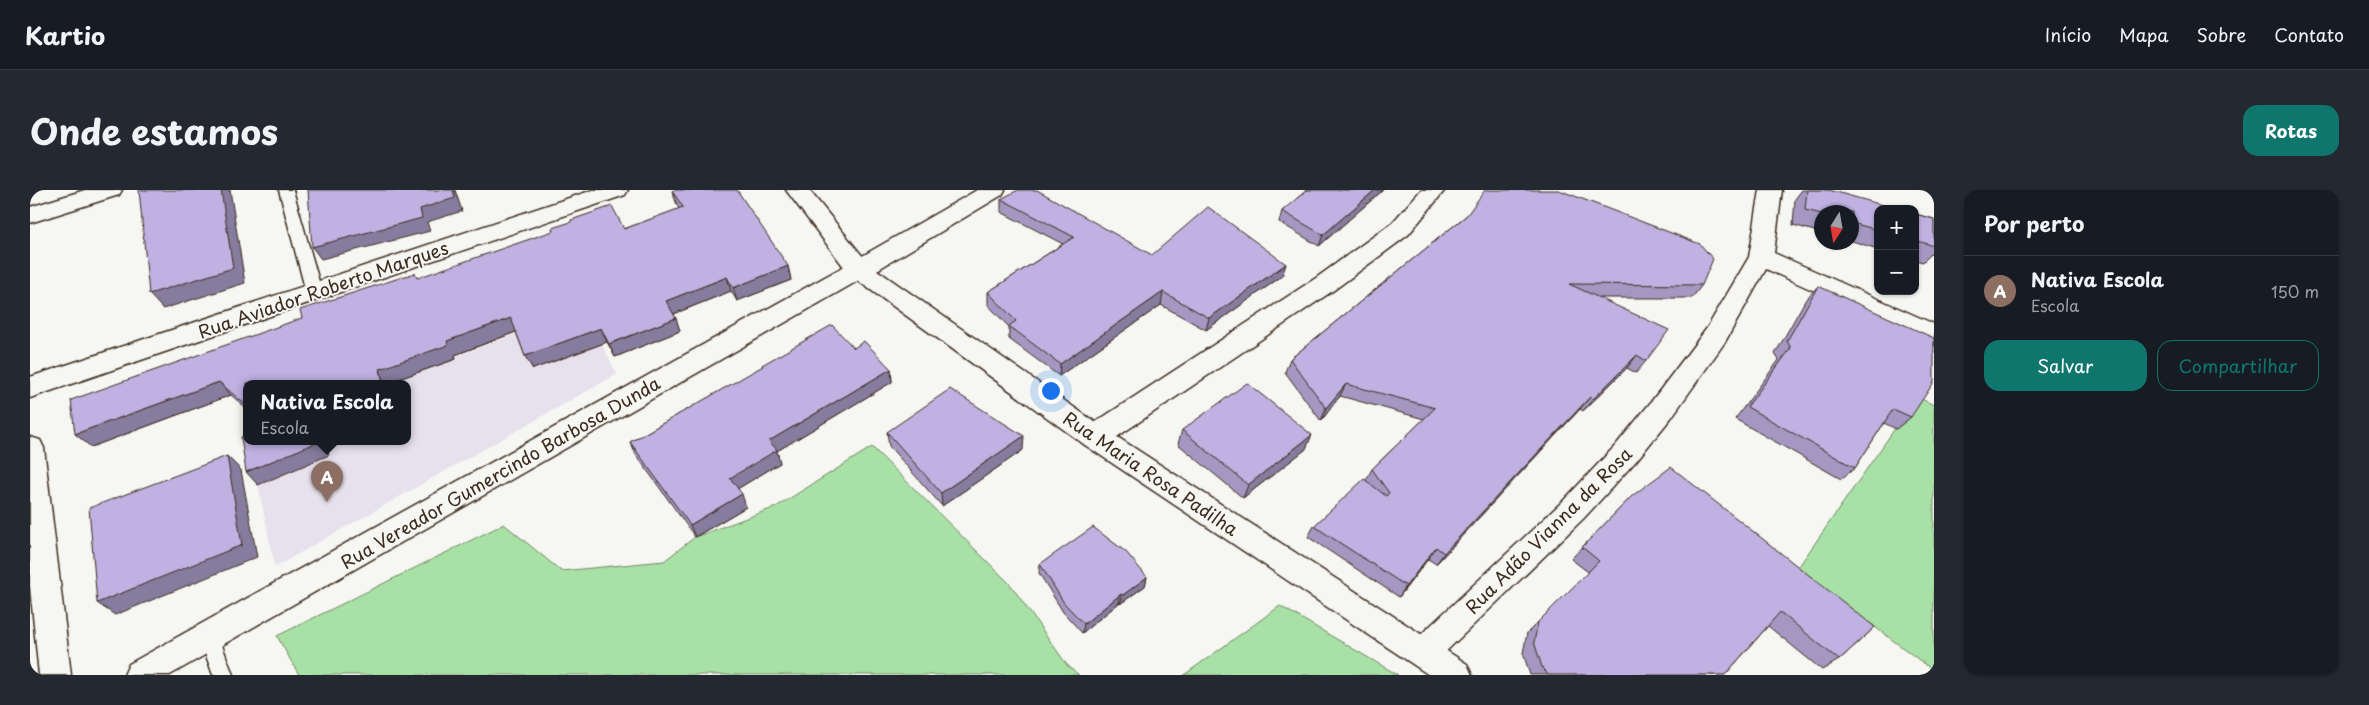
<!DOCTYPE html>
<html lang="pt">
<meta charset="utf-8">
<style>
:root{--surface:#171b24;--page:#242831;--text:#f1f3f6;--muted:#9ea1a6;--line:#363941;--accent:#0f766e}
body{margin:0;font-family:"Playpen Sans",sans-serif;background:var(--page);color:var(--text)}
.controls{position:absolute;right:15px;top:15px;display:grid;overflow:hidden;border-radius:10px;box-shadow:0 1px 4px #0004}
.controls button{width:45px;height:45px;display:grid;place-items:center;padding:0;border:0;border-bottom:1px solid var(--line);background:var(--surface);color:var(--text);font:25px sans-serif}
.compass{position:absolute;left:1784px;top:15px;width:45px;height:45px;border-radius:50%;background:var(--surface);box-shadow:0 1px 4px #0004;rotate:191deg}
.you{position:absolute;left:1020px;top:200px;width:18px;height:18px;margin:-12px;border:4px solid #fff;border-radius:50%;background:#1a73e8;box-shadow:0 0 0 8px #1a73e833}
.badge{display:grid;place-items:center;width:32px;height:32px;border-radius:50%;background:var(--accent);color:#fff;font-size:16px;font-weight:700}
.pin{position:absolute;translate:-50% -41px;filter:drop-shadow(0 1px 2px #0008)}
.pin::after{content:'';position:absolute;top:26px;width:18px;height:15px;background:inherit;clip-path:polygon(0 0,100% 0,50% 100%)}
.popup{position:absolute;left:213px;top:190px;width:168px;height:65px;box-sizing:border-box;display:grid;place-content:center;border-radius:10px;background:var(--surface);filter:drop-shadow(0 1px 4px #0005);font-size:16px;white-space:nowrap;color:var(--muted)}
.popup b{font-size:19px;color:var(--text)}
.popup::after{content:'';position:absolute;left:50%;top:100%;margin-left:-10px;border:10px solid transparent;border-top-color:var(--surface)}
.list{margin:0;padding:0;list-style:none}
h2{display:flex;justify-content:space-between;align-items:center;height:65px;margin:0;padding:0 20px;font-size:21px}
h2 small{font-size:16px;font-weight:400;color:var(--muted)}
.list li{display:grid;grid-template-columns:32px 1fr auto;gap:15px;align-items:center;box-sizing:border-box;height:70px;padding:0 20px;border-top:1px solid var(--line)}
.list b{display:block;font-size:19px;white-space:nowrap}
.list p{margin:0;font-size:16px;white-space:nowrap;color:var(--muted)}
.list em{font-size:16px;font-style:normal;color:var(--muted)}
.actions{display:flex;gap:10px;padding:15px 20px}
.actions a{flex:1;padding:11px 0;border:1px solid var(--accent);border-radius:15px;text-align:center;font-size:18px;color:var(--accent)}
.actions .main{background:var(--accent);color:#fff}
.map{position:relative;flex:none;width:1904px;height:485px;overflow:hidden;border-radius:15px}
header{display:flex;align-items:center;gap:30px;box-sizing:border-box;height:70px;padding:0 25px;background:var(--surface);border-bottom:1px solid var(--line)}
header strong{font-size:24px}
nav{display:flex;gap:28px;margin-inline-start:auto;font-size:18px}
.intro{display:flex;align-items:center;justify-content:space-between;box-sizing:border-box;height:120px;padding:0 30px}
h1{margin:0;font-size:35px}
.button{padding:12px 22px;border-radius:15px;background:var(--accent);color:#fff;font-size:18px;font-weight:700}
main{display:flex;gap:30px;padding:0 30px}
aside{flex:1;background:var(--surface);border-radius:15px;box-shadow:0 1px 4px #0004}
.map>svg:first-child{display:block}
</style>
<header>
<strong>Kartio</strong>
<nav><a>Início</a><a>Mapa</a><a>Sobre</a><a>Contato</a></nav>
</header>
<div class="intro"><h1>Onde estamos</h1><a class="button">Rotas</a></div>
<main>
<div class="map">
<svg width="1904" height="485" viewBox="0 0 1904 485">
<rect width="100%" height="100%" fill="#f6f6f2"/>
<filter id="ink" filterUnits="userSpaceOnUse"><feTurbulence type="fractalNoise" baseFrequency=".02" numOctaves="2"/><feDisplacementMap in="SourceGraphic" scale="10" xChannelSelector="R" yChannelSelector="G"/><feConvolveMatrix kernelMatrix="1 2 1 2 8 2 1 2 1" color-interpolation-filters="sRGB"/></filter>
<g filter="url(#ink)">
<!-- built -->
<path fill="#e6e1ed" d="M553 118 587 184 245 377 219 251H377V193H356Z"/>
<!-- green -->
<g fill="#a8e1a6" stroke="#728662">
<path d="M1887 207 1904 215V481L1767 379Z"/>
<path d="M842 257 980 394 1037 475 1049 485H269L247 446 474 334 531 381 634 371 665 347 746 317Z"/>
<path d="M1250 416 1368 485H1154Z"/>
</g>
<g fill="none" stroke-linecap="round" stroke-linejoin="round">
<defs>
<g id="service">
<path d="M249 0H263L292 102 290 106 284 108 278 106 276 102Z"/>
<path d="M179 437 186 439 203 485H183L169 446 172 439Z"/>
</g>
<g id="minor">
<path d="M55 0H92L89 5 0 33V17Z"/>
<path d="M563 0H598L595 5 0 208V187Z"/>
<path d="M1391 0H1415L1378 45 1304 100 1075 255 1065 258 1055 255 1051 247 1055 239 1286 88 1362 33Z"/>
<path d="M1730 0H1752L1744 63 1904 134V155L1736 79 1695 152 1641 228 1606 271 1554 328 1404 473 1393 478 1382 473 1377 463 1382 453 1534 310 1586 255 1621 212 1677 138 1719 67Z"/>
<path d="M829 70 838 73 841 79 838 85 140 485H94L99 474 820 73Z"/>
<path d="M0 247 10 250 14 258 41 485H9L0 396Z"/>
</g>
<path id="tertiary" d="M756 0H779L838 73 841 79 838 85 829 88 820 85Z"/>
<path id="secondary" d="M947 0H975L972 5 847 80 1075 239 1437 474 1442 485H1399L1055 255 820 85 817 79 820 73Z"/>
</defs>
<!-- service casing -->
<use href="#service" stroke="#3b2a1e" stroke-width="3"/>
<!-- minor casing -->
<use href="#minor" stroke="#3b2a1e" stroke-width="3"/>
<!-- tertiary casing -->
<use href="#tertiary" stroke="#3b2a1e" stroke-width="3"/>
<!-- secondary casing -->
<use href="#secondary" stroke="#3b2a1e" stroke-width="3"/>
<!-- service -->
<use href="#service" fill="#f6f6f2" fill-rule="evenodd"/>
<!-- minor -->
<use href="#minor" fill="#f6f6f2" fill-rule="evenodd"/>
<!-- tertiary -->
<use href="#tertiary" fill="#f6f6f2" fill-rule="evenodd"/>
<!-- secondary -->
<use href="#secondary" fill="#f6f6f2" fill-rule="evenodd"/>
</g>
<!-- wall -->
<g fill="#a498c2" stroke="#3b2a1e">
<path d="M1277 0H1353L1289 56 1249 32 1252 21Z"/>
<path d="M1772 0H1799L1848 19V59L1822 51V22H1792V43L1763 35 1765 9Z"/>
<path d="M642 1 758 76 761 90 707 111 701 101 644 124 650 141 585 167 577 152 503 179 495 166 486 142 425 165 426 169 360 192 217 193V219L201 205 61 257 388 88 594 39 649 19 647 15Z"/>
<path d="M971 9 1122 65 1256 74 1252 86 1176 140 1131 115 1029 186 979 149V137L958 115V102L1033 54 971 22Z"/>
<path d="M1885 24 1904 29V61L1893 72 1885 70Z"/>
<path d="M1437 25 1672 95 1662 108H1568L1616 171 1606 183 1597 178 1553 221 1550 219 1406 374 1398 369 1369 407 1278 347 1284 336 1336 290 1342 279 1394 229 1310 206 1291 231 1255 182 1260 169Z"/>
<path d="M1788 96 1881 227 1866 239 1854 233 1825 278 1811 289 1705 229 1749 170 1745 164 1776 109Z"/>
<path d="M824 158 861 179 862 192 747 261 750 273 707 299 716 317 665 347 606 265 600 252 733 177 732 175Z"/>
<path d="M1152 240 1276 259 1213 308 1148 254Z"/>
<path d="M857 242 993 260 912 316 859 256Z"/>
<path d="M1602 306 1845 437 1809 470 1792 480 1738 436 1695 485H1500L1493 463 1497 443 1558 382 1541 369Z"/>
<path d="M1010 374 1117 387 1115 396 1090 414 1089 413 1052 443 1033 422 1009 383Z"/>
</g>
<!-- shaded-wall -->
<g fill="#867c9e" stroke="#3b2a1e">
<path d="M191 0H200L215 93 133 119 119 104Z"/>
<path d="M423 0H425L432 21 397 32 400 41 291 69 282 57 390 19Z"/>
<path d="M1345 0H1353L1289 56 1293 45Z"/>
<path d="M1256 74 1252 86 1176 140 1179 128Z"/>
<path d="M758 76 761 90 707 111 703 98Z"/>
<path d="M697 87 701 101 641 125 636 111Z"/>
<path d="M1133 102 1131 115 1029 186 1030 174Z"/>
<path d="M481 128 488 141 425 165 426 169 360 192V193H353L350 179 417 151Z"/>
<path d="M646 128 650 141 585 167 579 154Z"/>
<path d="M571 138 577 152 503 179 495 166Z"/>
<path d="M1607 165 1597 178 1553 221 1563 209Z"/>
<path d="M861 179 862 192 747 261 750 273 704 301 700 288 739 251Z"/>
<path d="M189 192 201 205 61 257 45 244Z"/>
<path d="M1316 194 1310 206 1291 231 1296 218Z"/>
<path d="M1560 207 1550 219 1406 374 1414 363Z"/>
<path d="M1282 245 1276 259 1213 308 1218 295Z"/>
<path d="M994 246 993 260 912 316 911 303Z"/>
<path d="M288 251H295L299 265 228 295 216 282Z"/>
<path d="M197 266 211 280 227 367 85 425 67 413Z"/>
<path d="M712 304 716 317 665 347 660 335Z"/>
<path d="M1406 357 1398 369 1369 407 1376 396Z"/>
<path d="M1117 387 1115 396 1090 414 1093 405Z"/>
<path d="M1091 404 1089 413 1052 443 1054 434Z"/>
</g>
<!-- building -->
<g fill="#bfb1e2" stroke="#3b2a1e">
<path d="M109 0H191L203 78 119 104Z"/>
<path d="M278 0H423L425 8 390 19 392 28 282 57Z"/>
<path d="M644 0H707L758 76 703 98 697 87 636 111 646 128 579 154 571 138 495 166 481 128 417 151 418 155 350 179 353 193H217V216L189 192 45 244 41 210 272 128 270 120 385 83 387 88 523 41 522 38 541 32V30L582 16 594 39 653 17 642 1Z"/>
<path d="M988 0H1007L1122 65 1178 17 1256 74 1179 128 1133 102 1030 174 979 136 986 131 958 102 1044 47 971 9Z"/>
<path d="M1277 0H1345L1293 45 1252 21Z"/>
<path d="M1455 0H1529L1670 54 1683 69 1672 95 1539 94 1639 140 1616 171 1607 165 1563 209 1560 207 1414 363 1406 357 1376 396 1284 336 1334 289 1356 306 1359 303 1342 279 1405 218 1316 194 1296 218 1260 169 1437 25Z"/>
<path d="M1777 0H1799L1867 19H1848V40L1822 33V22H1792V24L1775 20Z"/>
<path d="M1885 24 1904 29V56L1885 50Z"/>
<path d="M1788 96 1904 148V192L1881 227 1863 219 1825 278 1717 217 1761 158 1757 151Z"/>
<path d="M802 135 824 158 834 151 861 179 739 251 747 260 700 288 712 304 660 335 600 252 733 176 732 175Z"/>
<path d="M1217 193 1282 245 1218 295 1152 240Z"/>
<path d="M920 199 994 246 911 303 857 242Z"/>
<path d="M217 244V251H288V252L216 282 211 247Z"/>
<path d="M197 266 212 355 67 413 59 318Z"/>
<path d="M1641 277 1845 437 1809 470 1750 422 1695 485H1518L1512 477 1504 452 1508 432 1569 371 1552 357 1602 306Z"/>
<path d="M1063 337 1096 362 1117 387 1093 405 1091 404 1054 434 1034 413 1010 374Z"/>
</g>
</g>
<g text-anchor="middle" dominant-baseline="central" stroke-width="4" stroke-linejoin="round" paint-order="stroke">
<!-- street labels -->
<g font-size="18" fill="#3b2a1e" stroke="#f6f6f2">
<text transform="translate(293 99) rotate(-19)">Rua Aviador Roberto Marques</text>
<text transform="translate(470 282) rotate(-30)">Rua Vereador Gumercindo Barbosa Dunda</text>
<text transform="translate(1121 283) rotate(34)">Rua Maria Rosa Padilha</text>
<text transform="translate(1518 340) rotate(-45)">Rua Adão Vianna da Rosa</text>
</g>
</g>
</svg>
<div class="controls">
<button>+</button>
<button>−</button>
</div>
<svg class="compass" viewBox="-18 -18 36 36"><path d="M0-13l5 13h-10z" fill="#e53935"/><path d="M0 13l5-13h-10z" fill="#9ea1a6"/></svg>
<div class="you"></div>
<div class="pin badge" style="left:297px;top:312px;background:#8d6e63">A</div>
<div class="popup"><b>Nativa Escola</b>Escola</div>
</div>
<aside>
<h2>Por perto<small></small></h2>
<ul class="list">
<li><span class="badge" style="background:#8d6e63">A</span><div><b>Nativa Escola</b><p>Escola</p></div><em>150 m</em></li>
</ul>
<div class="actions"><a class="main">Salvar</a><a>Compartilhar</a></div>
</aside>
</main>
